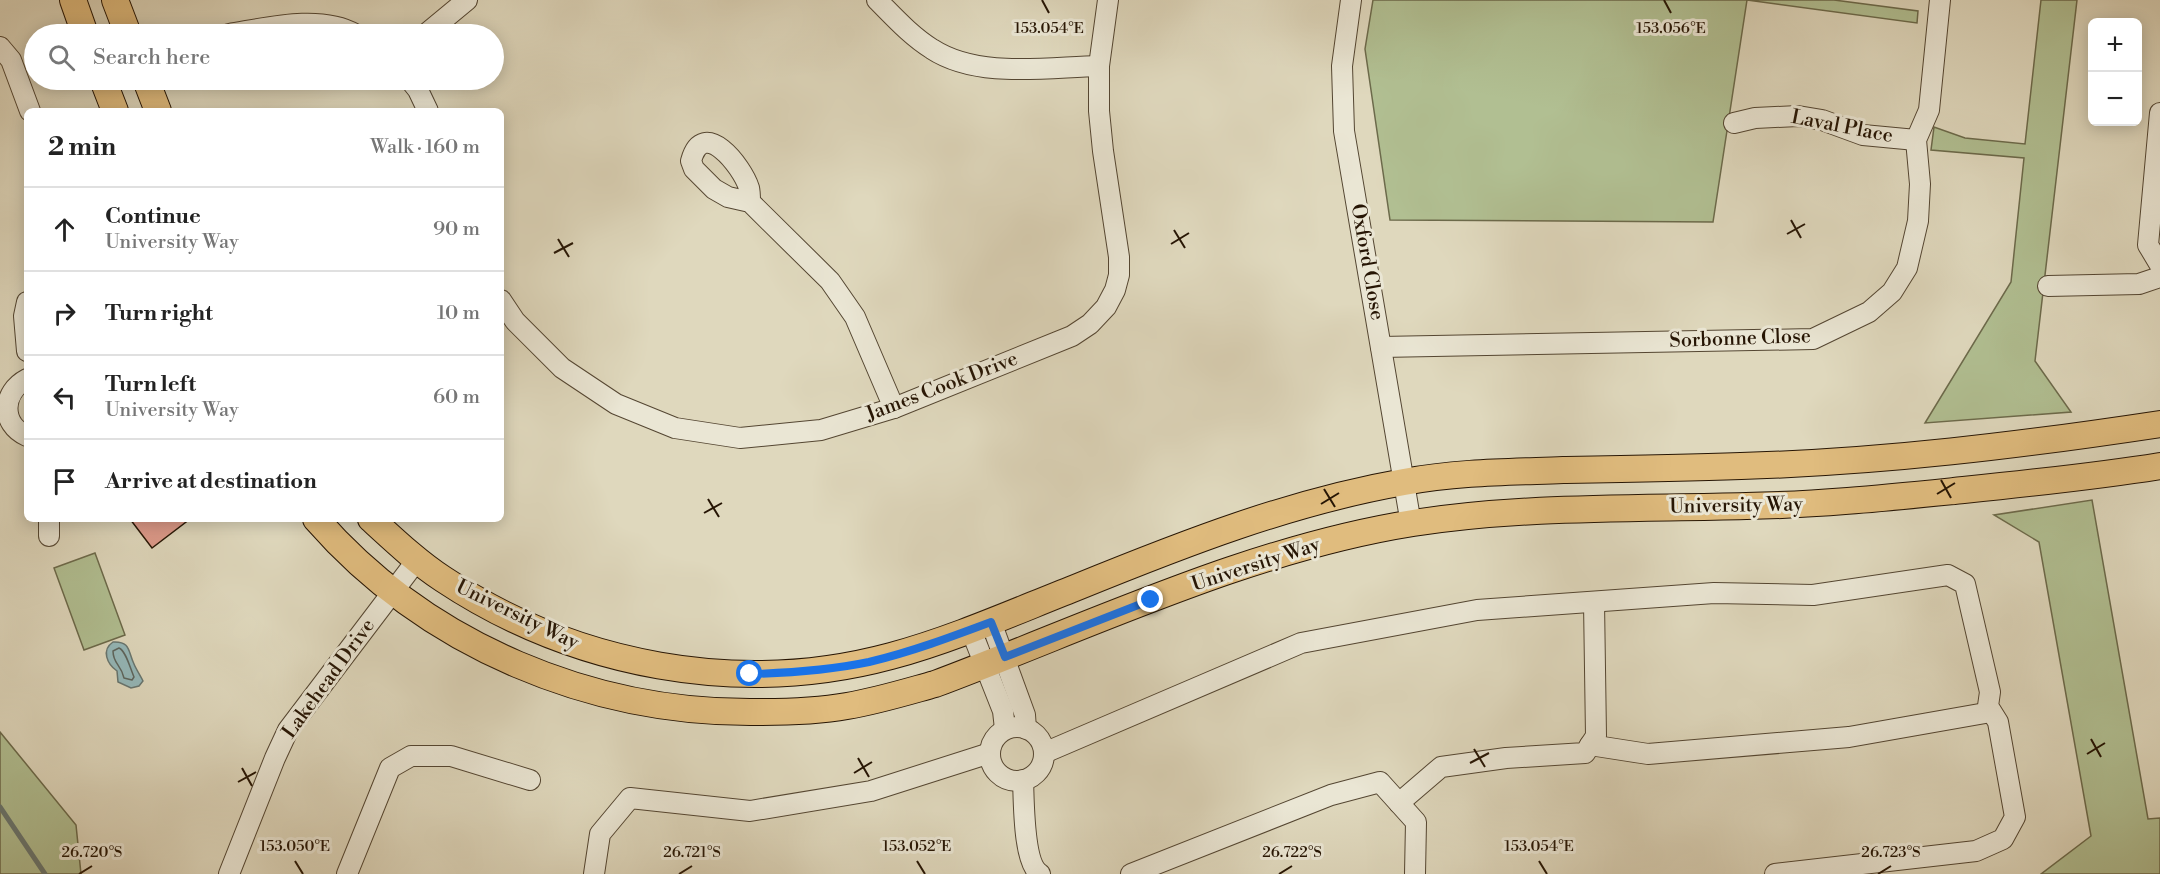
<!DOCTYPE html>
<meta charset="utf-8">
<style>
:root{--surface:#fff;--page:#f6f6f6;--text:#222;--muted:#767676;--line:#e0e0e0}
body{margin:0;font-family:"Libre Bodoni",serif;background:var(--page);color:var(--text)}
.controls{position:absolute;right:18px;top:18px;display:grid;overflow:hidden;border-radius:9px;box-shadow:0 3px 15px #0003}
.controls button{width:54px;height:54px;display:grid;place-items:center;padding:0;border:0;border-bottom:2px solid var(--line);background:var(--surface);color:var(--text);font:30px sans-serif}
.stop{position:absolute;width:18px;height:18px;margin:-14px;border:4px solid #1a73e8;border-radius:50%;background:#fff}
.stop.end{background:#1a73e8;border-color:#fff;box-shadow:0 2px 6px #0008}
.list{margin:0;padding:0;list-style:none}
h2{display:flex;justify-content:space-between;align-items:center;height:78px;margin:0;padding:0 24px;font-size:26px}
h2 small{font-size:20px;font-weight:400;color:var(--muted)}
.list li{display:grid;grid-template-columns:39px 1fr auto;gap:18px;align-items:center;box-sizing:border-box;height:84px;padding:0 24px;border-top:2px solid var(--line)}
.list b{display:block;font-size:22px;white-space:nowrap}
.list p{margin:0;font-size:20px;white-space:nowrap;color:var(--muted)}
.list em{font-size:20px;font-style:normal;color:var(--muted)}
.icon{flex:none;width:33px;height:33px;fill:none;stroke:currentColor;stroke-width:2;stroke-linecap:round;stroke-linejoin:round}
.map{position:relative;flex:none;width:2160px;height:874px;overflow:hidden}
.search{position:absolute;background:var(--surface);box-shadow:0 3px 15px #0003;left:24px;top:24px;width:480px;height:66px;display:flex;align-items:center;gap:15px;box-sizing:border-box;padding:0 21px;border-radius:33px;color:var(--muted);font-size:22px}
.panel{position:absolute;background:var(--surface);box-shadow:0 3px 15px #0003;left:24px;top:108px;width:480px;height:414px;border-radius:9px}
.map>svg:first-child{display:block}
</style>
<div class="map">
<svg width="2160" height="874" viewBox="0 0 2160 874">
<rect width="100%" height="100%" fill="#dfd8bd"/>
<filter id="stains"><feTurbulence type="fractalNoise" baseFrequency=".00333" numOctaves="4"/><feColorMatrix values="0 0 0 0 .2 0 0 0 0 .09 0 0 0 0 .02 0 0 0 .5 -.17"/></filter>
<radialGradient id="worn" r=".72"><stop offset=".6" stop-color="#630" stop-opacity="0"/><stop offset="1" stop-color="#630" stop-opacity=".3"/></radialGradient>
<!-- green -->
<g fill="#b1bf92" stroke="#6c6a4b" stroke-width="1.5">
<path d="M1373 0H1834L1918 11 1917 23 1747 0 1713 222 1390 220 1365 49Z"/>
<path d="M2041 0H2077L2035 361 2071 412 1925 423 2011 282 2024 158 1931 150 1934 127 1965 138 2025 144Z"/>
<path d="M2092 500 2148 819 2160 818V874H2041L2091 836 2039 542 1994 515Z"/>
<path d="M95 553 125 635 84 650 54 568Z"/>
<path d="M0 732 76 825 81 874H0Z"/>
</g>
<!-- water -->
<path fill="#95b8b9" stroke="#697771" stroke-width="1.5" d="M113 642C131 641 128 652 134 664 136 669 140 675 143 681L139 686 131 688 118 682 117 671C107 664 101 650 113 642Z"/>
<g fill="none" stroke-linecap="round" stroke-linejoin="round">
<!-- shore -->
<path stroke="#5e665e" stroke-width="1.5" d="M119 648C126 651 130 668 134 677L132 680 124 678C121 664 113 664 113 651Z"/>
<!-- stream -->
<path stroke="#697771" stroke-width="5" d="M0 807 45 874"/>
</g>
<!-- building -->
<path fill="#df9b8c" stroke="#261504" stroke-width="1.5" d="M130 519H190L152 548Z"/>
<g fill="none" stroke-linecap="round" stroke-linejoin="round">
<defs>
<g id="minor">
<path d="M877 0C894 17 911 36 932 49 978 79 1047 67 1099 66"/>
<path d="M1351 0 1342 66 1344 131 1411 524"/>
<path d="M229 34C266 28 320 14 355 34"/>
<path d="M426 34 467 0"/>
<path d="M0 47 11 60 30 111"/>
<path d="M410 80 418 90 428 111"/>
<path d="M2160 113 2148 245 2160 265"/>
<path d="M1734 123 1755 118 1798 116 1822 120 1863 135 1916 140"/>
<path d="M750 202C750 197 750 192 749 188 742 166 703 116 691 161L694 169 714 189 728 197 750 202 830 281 855 317 894 408"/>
<path d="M2048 286 2139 284 2160 277"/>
<path d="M501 300 515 321 562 368 616 404 675 428 740 438 821 430 894 408 1072 336 1090 324 1106 307 1115 290 1119 275V257L1103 151 1099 111V66L1108 0"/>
<path d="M27 302 24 316 27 351"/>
<path d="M1381 347 1813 339 1869 312 1892 292 1907 268 1918 221 1920 184 1916 140 1929 110 1940 0"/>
<path d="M27 379C2 392 0 424 27 436"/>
<path d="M49 519V536"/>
<path d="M991 622 1025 715 1026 729"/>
<path d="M971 630 1003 711 1005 729"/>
<circle cx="1017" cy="754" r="27"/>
<path d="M1590 745 1648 754 1849 737 1991 712"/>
<path d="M1044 753 1301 643 1477 610 1714 593 1813 595 1948 575 1965 584 1990 692 1988 706 1998 722 2015 817 2003 839 1976 851 1775 874"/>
<path d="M1023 780C1024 800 1023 863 1040 874"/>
<path d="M1399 803 1441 767 1506 758 1585 753 1596 736 1594 602"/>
<path d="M229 874 275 758 288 730 417 560"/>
<path d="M347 874 390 768 411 756H451L530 780"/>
<path d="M594 874 600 834 630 798 750 811 871 791 990 753"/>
<path d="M1131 874 1331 795 1380 782 1416 822 1415 874"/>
</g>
<g id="major">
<path d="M73 0 85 34"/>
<path d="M115 0 128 34"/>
<path d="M103 80 115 111"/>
<path d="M146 80 158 111"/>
<path d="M316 519C427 646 593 715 761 712 790 712 819 711 847 706 877 701 906 692 935 684 1090 626 1249 549 1413 523 1523 506 1634 509 1746 506 1815 505 1884 498 1954 491 2022 484 2092 477 2160 466"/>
<path d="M371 519C394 540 417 562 443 579 574 666 739 697 891 656 954 639 1014 612 1075 588 1183 544 1290 502 1404 482 1457 472 1510 472 1563 470 1622 469 1682 468 1741 466 1882 462 2021 445 2160 424"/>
</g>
</defs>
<!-- minor casing -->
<use href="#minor" stroke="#544632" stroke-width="22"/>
<!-- major casing -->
<use href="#major" stroke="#261504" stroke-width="28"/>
<!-- minor -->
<use href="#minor" stroke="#eae6d4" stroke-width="20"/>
<!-- major -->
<use href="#major" stroke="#e0bc7e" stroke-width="26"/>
</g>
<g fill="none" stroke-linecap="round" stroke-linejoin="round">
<!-- route -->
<path stroke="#1a73e8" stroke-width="8" d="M750 674C790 673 830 670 869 662 911 652 951 637 991 622L1005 657 1151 600"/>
</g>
<!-- ticks -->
<path fill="none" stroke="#261504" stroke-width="2" d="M1042 0 1049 13M1664 0 1671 13M1791 220 1801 238M1174 230 1185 248M1787 234 1805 224M558 239 569 257M1171 244 1189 233M554 253 573 243M1941 480 1951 498M1324 489 1335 507M1937 494 1955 483M708 499 719 517M1321 504 1339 493M704 513 722 503M2091 739 2101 757M1474 749 1485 767M2087 754 2105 743M858 758 869 777M1470 763 1489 753M242 768 252 786M854 773 872 762M238 782 256 772M295 861 303 874M917 861 925 874M1539 861 1547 874M79 874 92 866M679 874 692 866M1279 874 1292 866M1878 874 1891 866"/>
<g text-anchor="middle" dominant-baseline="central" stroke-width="6" stroke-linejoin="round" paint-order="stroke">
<!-- street labels -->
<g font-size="20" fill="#261504" stroke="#eae6d4">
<text transform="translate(1842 127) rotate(11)">Laval Place</text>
<text transform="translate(1367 262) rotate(80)">Oxford Close</text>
<text transform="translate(1740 339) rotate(-2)">Sorbonne Close</text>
<text transform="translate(942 387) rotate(-21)">James Cook Drive</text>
<text transform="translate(1736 506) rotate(-1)">University Way</text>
<text transform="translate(1256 565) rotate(-18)">University Way</text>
<text transform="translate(517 615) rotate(26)">University Way</text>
<text transform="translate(329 679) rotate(-54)">Lakehead Drive</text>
</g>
</g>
<g font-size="15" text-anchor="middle" fill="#261504" stroke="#eae6d4" stroke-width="6" stroke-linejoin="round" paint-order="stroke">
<text x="1671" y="33">153.056°E</text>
<text x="1049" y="33">153.054°E</text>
<text x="295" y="851">153.050°E</text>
<text x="917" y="851">153.052°E</text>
<text x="1539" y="851">153.054°E</text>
<text x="92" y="857">26.720°S</text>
<text x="692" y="857">26.721°S</text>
<text x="1292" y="857">26.722°S</text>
<text x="1891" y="857">26.723°S</text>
</g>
<rect width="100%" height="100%" filter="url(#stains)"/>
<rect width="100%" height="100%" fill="url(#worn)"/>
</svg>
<div class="controls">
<button>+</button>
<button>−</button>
</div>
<div class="stop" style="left:750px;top:674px"></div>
<div class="stop end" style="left:1151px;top:600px"></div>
<div class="search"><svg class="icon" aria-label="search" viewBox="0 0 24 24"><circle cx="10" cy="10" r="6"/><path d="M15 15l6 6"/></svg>Search here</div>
<section class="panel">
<h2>2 min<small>Walk · 160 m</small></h2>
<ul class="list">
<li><svg class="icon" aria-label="ahead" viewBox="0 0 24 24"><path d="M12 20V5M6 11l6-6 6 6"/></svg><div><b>Continue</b><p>University Way</p></div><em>90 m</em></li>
<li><svg class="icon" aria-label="right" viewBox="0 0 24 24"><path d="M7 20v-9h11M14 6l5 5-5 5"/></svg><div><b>Turn right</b></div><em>10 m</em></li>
<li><svg class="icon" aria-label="left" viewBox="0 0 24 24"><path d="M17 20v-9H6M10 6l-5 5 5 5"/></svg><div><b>Turn left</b><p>University Way</p></div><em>60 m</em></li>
<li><svg class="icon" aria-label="arrive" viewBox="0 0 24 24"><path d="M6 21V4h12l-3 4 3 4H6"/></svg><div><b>Arrive at destination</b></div></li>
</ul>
</section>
</div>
